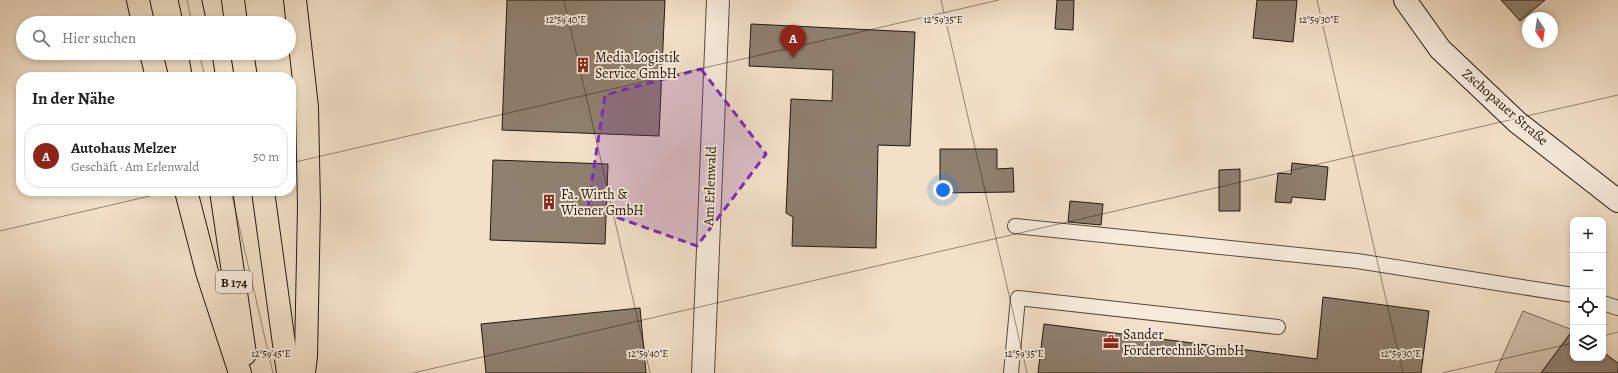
<!DOCTYPE html>
<html lang="de">
<meta charset="utf-8">
<style>
:root{--surface:#fff;--page:#f6f6f6;--text:#222;--muted:#767676;--line:#e0e0e0;--accent:#8f2418}
body{margin:0;font-family:Alegreya,serif;background:var(--page);color:var(--text)}
.controls{position:absolute;right:12px;bottom:12px;display:grid;overflow:hidden;border-radius:8px;box-shadow:0 2px 6px #0003}
.controls button{width:36px;height:36px;display:grid;place-items:center;padding:0;border:0;border-bottom:1px solid var(--line);background:var(--surface);color:var(--text);font:20px sans-serif}
.compass{position:absolute;left:1522px;top:12px;width:36px;height:36px;border-radius:50%;background:var(--surface);box-shadow:0 2px 6px #0003;rotate:167deg}
.you{position:absolute;left:943px;top:190px;width:14px;height:14px;margin:-10px;border:3px solid #fff;border-radius:50%;background:#1a73e8;box-shadow:0 0 0 6px #1a73e833}
.badge{display:grid;place-items:center;width:26px;height:26px;border-radius:50%;background:var(--accent);color:#fff;font-size:13px;font-weight:700}
.pin{position:absolute;translate:-50% -33px;filter:drop-shadow(0 1px 2px #0008)}
.pin::after{content:'';position:absolute;top:21px;width:14px;height:12px;background:inherit;clip-path:polygon(0 0,100% 0,50% 100%)}
.list{margin:0;padding:0;list-style:none}
h2{display:flex;justify-content:space-between;align-items:center;height:52px;margin:0;padding:0 16px;font-size:17px}
h2 small{font-size:13px;font-weight:400;color:var(--muted)}
.list li{display:grid;grid-template-columns:26px 1fr auto;gap:12px;align-items:center;box-sizing:border-box;height:64px;margin:0 8px 8px;padding:0 8px;border:1px solid var(--line);border-radius:16px}
.list b{display:block;font-size:15px;white-space:nowrap}
.list p{margin:0;font-size:13px;white-space:nowrap;color:var(--muted)}
.list em{font-size:13px;font-style:normal;color:var(--muted)}
.icon{flex:none;width:22px;height:22px;fill:none;stroke:currentColor;stroke-width:2;stroke-linecap:round;stroke-linejoin:round}
.map{position:relative;flex:none;width:1618px;height:373px;overflow:hidden}
.search{position:absolute;background:var(--surface);box-shadow:0 2px 6px #0003;left:16px;top:16px;width:280px;height:44px;display:flex;align-items:center;gap:10px;box-sizing:border-box;padding:0 14px;border-radius:22px;color:var(--muted);font-size:15px}
.panel{position:absolute;background:var(--surface);box-shadow:0 2px 6px #0003;left:16px;top:72px;width:280px;height:124px;border-radius:16px}
.map>svg:first-child{display:block}
</style>
<div class="map">
<svg width="1618" height="373" viewBox="0 0 1618 373">
<rect width="100%" height="100%" fill="#f2e0c8"/>
<filter id="stains"><feTurbulence type="fractalNoise" baseFrequency=".005" numOctaves="4"/><feColorMatrix values="0 0 0 0 .2 0 0 0 0 .09 0 0 0 0 .02 0 0 0 .5 -.17"/></filter>
<radialGradient id="worn" r=".72"><stop offset=".6" stop-color="#630" stop-opacity="0"/><stop offset="1" stop-color="#630" stop-opacity=".3"/></radialGradient>
<!-- green -->
<path fill="#cfbea9" stroke="#796a5c" d="M1523 311 1573 330 1541 373H1495Z"/>
<!-- building -->
<g fill="#8f806f" stroke="#23170f">
<path d="M507 0H665L659 136 502 130Z"/>
<path d="M1057 0H1074L1073 30 1055 29Z"/>
<path d="M1257 0H1297L1293 42 1253 38Z"/>
<path d="M1501 0H1545L1520 21Z"/>
<path d="M751 24 915 32 910 146 878 145 876 248 792 246 793 217 786 213 791 99 832 101 833 70 749 66Z"/>
<path d="M940 149H997V169L1013 168 1014 192 940 193Z"/>
<path d="M493 160 608 164 605 244 490 240Z"/>
<path d="M1292 163 1328 167 1325 200 1292 197 1291 203 1275 202 1278 173 1291 174Z"/>
<path d="M1240 169V211H1219V170Z"/>
<path d="M1070 201 1103 204 1101 225 1068 222Z"/>
<path d="M1323 297 1429 311 1421 373H1038L1044 324 1317 359Z"/>
<path d="M640 308 646 373H486L481 324Z"/>
<path d="M1573 330V358H1603V352L1618 363V373H1541Z"/>
</g>
<g fill="none" stroke-linecap="round" stroke-linejoin="round">
<defs>
<g id="lane">
<path d="M1015 226 1357 261 1573 295"/>
<path d="M1603 303 1618 308"/>
<path d="M1011 373 1018 298 1278 327"/>
</g>
<path id="street" d="M703 373 718 0"/>
<path id="secondary" d="M1405 0 1440 49 1517 122 1618 201"/>
<g id="highway">
<path d="M138 0 143 23"/>
<path d="M190 0 195 23"/>
<path d="M233 0 236 23"/>
<path d="M295 0 307 107 309 207 306 356 304 373"/>
<path d="M151 53 157 77"/>
<path d="M200 53 204 77"/>
<path d="M242 53 246 77"/>
<path d="M186 191 207 272 240 373"/>
<path d="M221 191 245 354"/>
<path d="M263 191 288 373"/>
</g>
</defs>
<!-- lane casing -->
<use href="#lane" stroke="#57493d" stroke-width="16"/>
<!-- street casing -->
<use href="#street" stroke="#57493d" stroke-width="24"/>
<!-- secondary casing -->
<use href="#secondary" stroke="#23170f" stroke-width="24"/>
<!-- highway casing -->
<use href="#highway" stroke="#23170f" stroke-width="24"/>
<!-- lane -->
<use href="#lane" stroke="#f7ebdb" stroke-width="14"/>
<!-- street -->
<use href="#street" stroke="#f7ebdb" stroke-width="22"/>
<!-- secondary -->
<use href="#secondary" stroke="#f7ebdb" stroke-width="22"/>
<!-- highway -->
<use href="#highway" stroke="#f2e0c8" stroke-width="22"/>
</g>
<!-- marked area -->
<path fill="#7b2cbf" fill-opacity="0.2" stroke="#7b2cbf" stroke-width="3" stroke-dasharray="8 5" stroke-linejoin="round" d="M701 69 766 154 697 246 588 207 605 95Z"/>
<!-- ticks -->
<path fill="none" stroke="#23170f" stroke-width="1" stroke-opacity="0.45" d="M187 0 192 23M564 0 650 373M941 0 1027 373M1317 0 1403 373M199 53 205 77M291 163 999 0M231 191 273 373M0 231 171 191M1603 336 1618 332M413 373 1618 95M1442 373 1573 343"/>
<!-- icons -->
<defs>
<symbol id="building-bare" viewBox="-9 -9 18 18"><path d="M-4-6H4V6H1V3H-1V6H-4ZM-2.5-4.3h1.7v1.8h-1.7ZM.8-4.3h1.7v1.8H.8ZM-2.5-1h1.7V.8h-1.7ZM.8-1h1.7V.8H.8Z" fill="#8f2418" stroke="#f7ebdb" stroke-width="2.5" paint-order="stroke"/></symbol>
<symbol id="office-bare" viewBox="-9 -9 18 18"><path d="M-6-3h4V-5.5h4V-3h4V5H-6ZM-1-4.5V-3h2v-1.5ZM-6 0V1H6V0Z" fill="#8f2418" stroke="#f7ebdb" stroke-width="2.5" paint-order="stroke"/></symbol>
</defs>
<g fill-rule="evenodd">
<use href="#building-bare" x="572" y="54" width="22" height="22"/>
<use href="#building-bare" x="538" y="191" width="22" height="22"/>
<use href="#office-bare" x="1100" y="331" width="22" height="22"/>
</g>
<g text-anchor="middle" dominant-baseline="central" stroke-width="4" stroke-linejoin="round" paint-order="stroke">
<!-- shield labels -->
<rect fill="#f7ebdb" stroke="#63574c" stroke-width="1" x="216" y="271" width="36" height="22" rx="3"/>
<g font-size="13" font-weight="bold" fill="#23170f">
<text x="234" y="282">B 174</text>
</g>
<!-- poi labels -->
<g font-size="14" fill="#23170f" stroke="#f7ebdb" text-anchor="start">
<text x="595" y="57">Media Logistik<tspan x="595" dy="16">Service GmbH</tspan></text>
<text x="561" y="194">Fa. Wirth &amp;<tspan x="561" dy="16">Wiener GmbH</tspan></text>
<text x="1123" y="334">Sander<tspan x="1123" dy="16">Fördertechnik GmbH</tspan></text>
</g>
<!-- street labels -->
<g font-size="14" fill="#23170f" stroke="#f7ebdb">
<text transform="translate(1505 107) rotate(41)">Zschopauer Straße</text>
<text transform="translate(710 186) rotate(-88)">Am Erlenwald</text>
</g>
</g>
<g font-size="10" text-anchor="middle" fill="#23170f" stroke="#f7ebdb" stroke-width="4" stroke-linejoin="round" paint-order="stroke">
<text x="566" y="23">12°59'40"E</text>
<text x="943" y="23">12°59'35"E</text>
<text x="1319" y="23">12°59'30"E</text>
<text x="271" y="357">12°59'45"E</text>
<text x="648" y="357">12°59'40"E</text>
<text x="1024" y="357">12°59'35"E</text>
<text x="1401" y="357">12°59'30"E</text>
</g>
<rect width="100%" height="100%" filter="url(#stains)"/>
<rect width="100%" height="100%" fill="url(#worn)"/>
</svg>
<div class="controls">
<button>+</button>
<button>−</button>
<button><svg class="icon" aria-label="locate" viewBox="0 0 24 24"><circle cx="12" cy="12" r="6"/><path d="M12 2v4M12 18v4M2 12h4M18 12h4"/></svg></button>
<button><svg class="icon" aria-label="layers" viewBox="0 0 24 24"><path d="M12 4l9 5-9 5-9-5zM3 14l9 5 9-5"/></svg></button>
</div>
<svg class="compass" viewBox="-18 -18 36 36"><path d="M0-13l5 13h-10z" fill="#e53935"/><path d="M0 13l5-13h-10z" fill="#767676"/></svg>
<div class="you"></div>
<div class="pin badge" style="left:793px;top:58px">A</div>
<div class="search"><svg class="icon" aria-label="search" viewBox="0 0 24 24"><circle cx="10" cy="10" r="6"/><path d="M15 15l6 6"/></svg>Hier suchen</div>
<section class="panel">
<h2>In der Nähe<small></small></h2>
<ul class="list">
<li><span class="badge">A</span><div><b>Autohaus Melzer</b><p>Geschäft · Am Erlenwald</p></div><em>50 m</em></li>
</ul>
</section>
</div>
